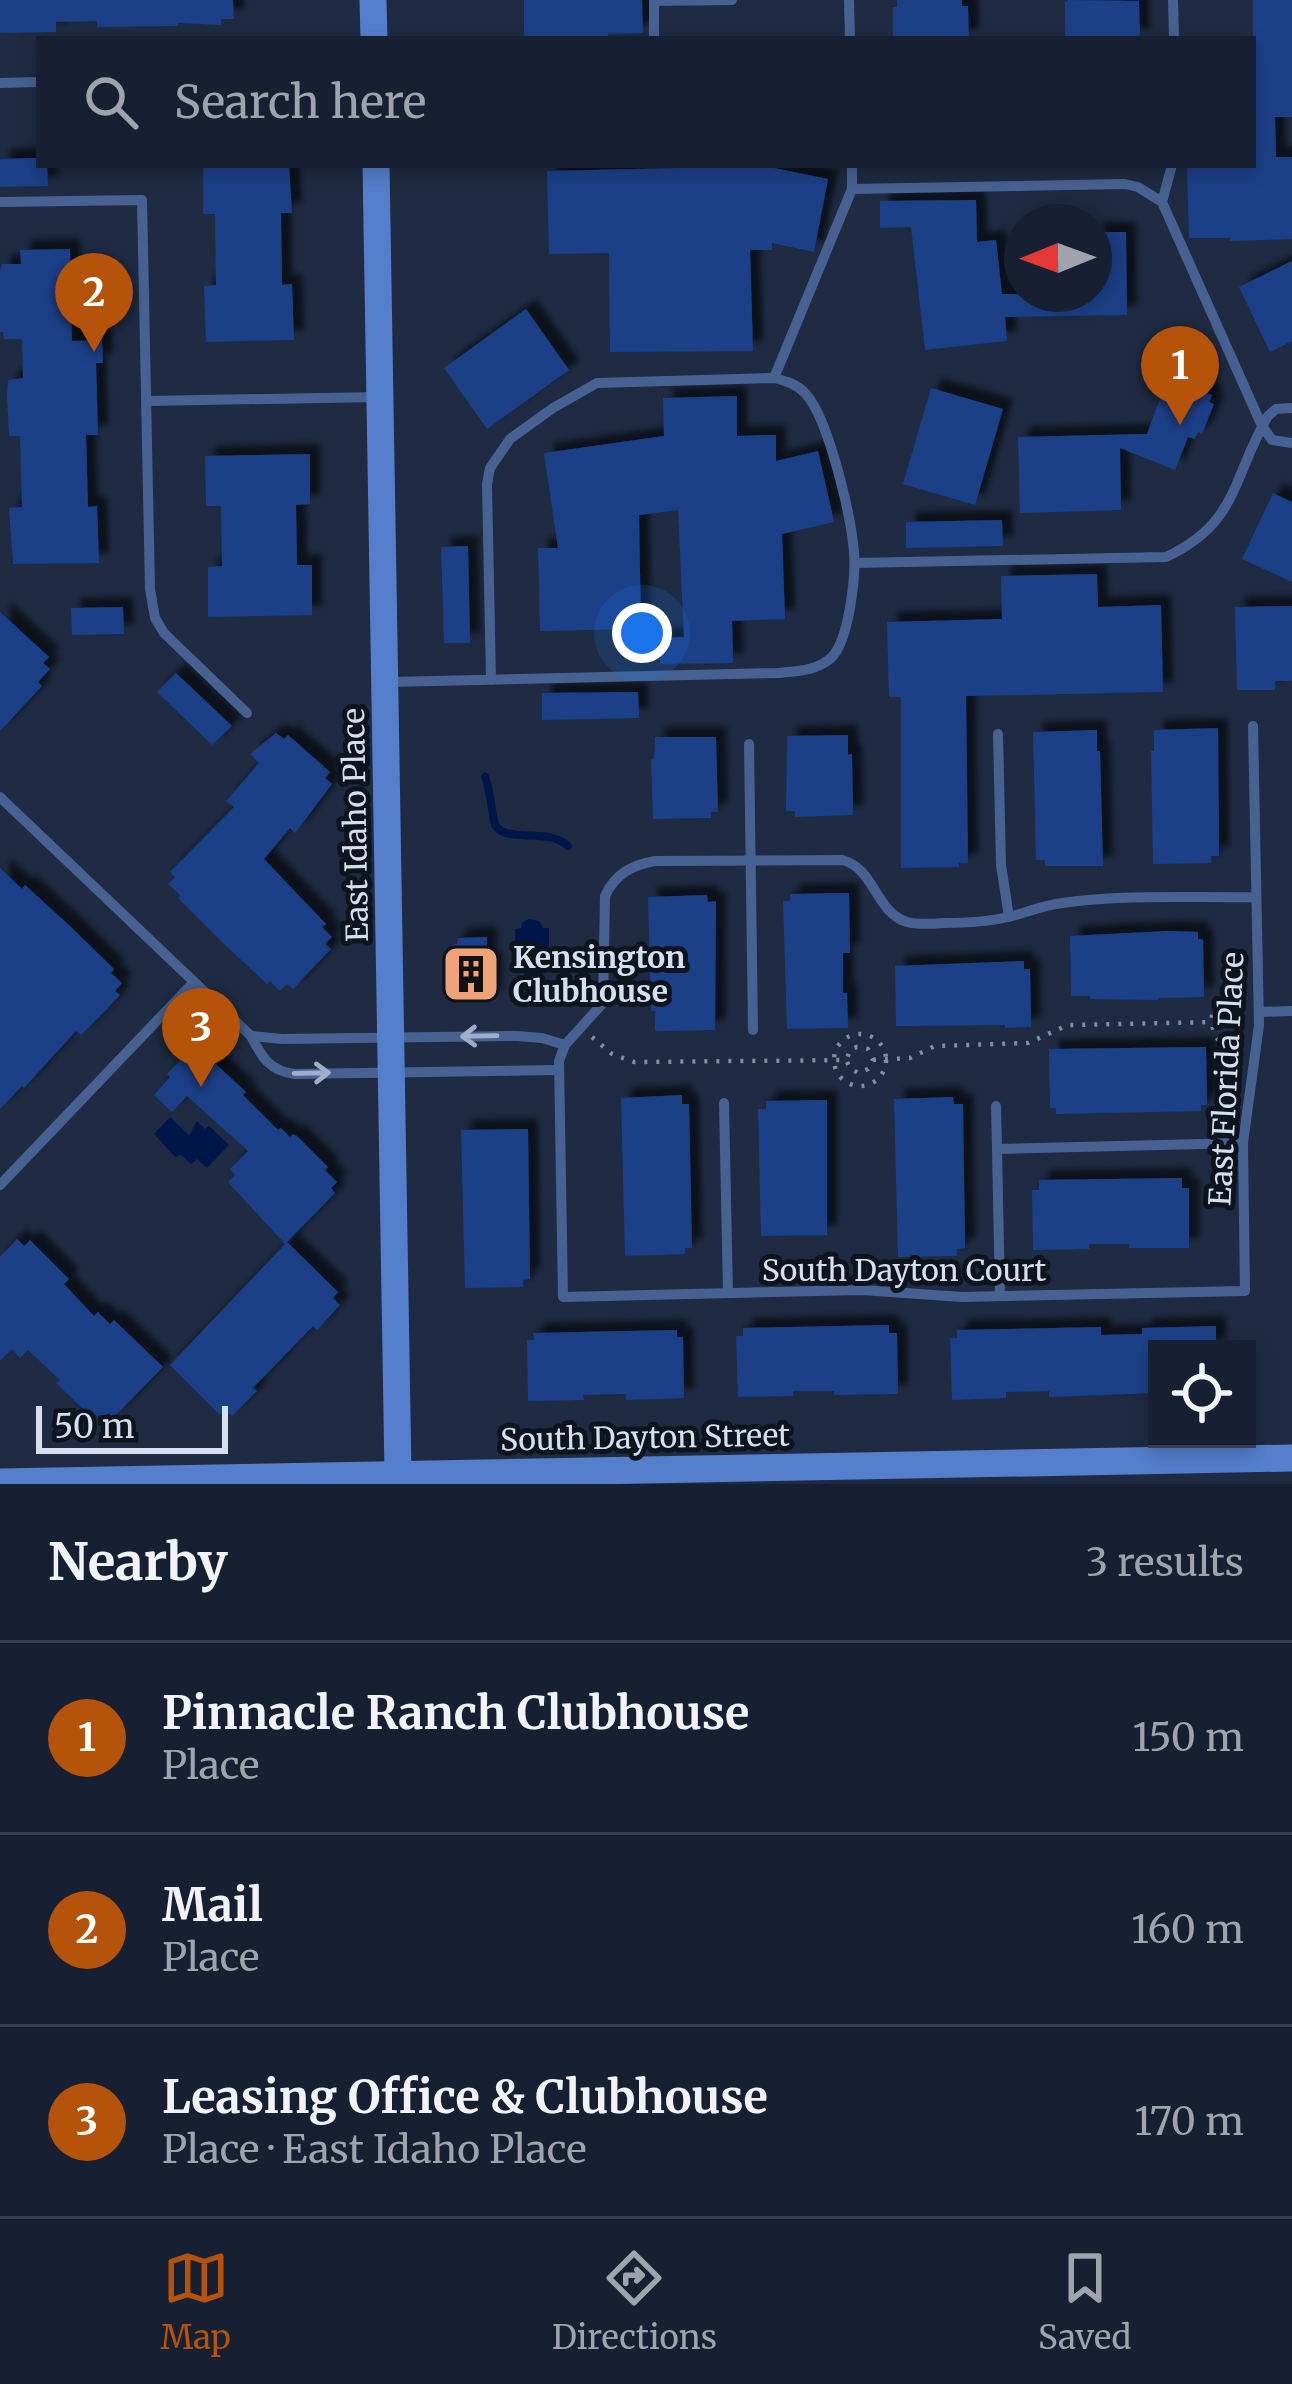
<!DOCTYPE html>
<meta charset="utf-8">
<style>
:root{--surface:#162032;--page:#232d3e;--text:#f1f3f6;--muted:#9ea3ac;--line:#353e4d;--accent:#b45309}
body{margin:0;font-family:Merriweather,serif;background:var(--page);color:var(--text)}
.controls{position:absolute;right:36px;bottom:36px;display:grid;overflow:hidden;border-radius:0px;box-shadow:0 6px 18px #0003}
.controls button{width:108px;height:108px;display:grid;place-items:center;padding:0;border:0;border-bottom:3px solid var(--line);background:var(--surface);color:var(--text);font:60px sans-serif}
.compass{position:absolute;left:1004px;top:204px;width:108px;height:108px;border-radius:50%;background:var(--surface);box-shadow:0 6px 18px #0003;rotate:269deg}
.scale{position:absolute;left:36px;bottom:30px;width:192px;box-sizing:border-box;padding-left:12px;border:6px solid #d6dfef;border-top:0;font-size:33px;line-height:42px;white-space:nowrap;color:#d6dfef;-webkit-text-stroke:9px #0e141e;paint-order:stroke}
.you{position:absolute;left:642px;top:633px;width:42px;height:42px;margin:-30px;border:9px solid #fff;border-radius:50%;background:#1a73e8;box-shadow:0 0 0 18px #1a73e833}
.badge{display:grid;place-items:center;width:78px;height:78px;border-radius:50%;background:var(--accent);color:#fff;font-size:39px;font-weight:700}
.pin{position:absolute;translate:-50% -99px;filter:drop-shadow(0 3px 6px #0008)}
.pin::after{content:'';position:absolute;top:63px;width:42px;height:36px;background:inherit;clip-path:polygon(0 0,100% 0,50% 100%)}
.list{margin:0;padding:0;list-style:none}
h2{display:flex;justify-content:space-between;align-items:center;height:156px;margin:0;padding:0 48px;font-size:51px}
h2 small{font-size:39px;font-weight:400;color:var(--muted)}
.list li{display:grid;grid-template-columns:78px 1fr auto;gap:36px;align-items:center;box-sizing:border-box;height:192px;padding:0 48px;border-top:3px solid var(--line)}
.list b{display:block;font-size:45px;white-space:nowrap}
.list p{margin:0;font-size:39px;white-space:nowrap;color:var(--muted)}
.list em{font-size:39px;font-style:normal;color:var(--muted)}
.icon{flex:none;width:66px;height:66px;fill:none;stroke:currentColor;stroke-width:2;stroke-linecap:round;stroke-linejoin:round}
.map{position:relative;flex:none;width:1292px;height:1484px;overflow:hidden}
.search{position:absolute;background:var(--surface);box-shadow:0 6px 18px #0003;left:36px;right:36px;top:36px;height:132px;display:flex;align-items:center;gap:30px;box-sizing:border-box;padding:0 42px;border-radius:0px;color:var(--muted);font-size:45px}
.sheet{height:732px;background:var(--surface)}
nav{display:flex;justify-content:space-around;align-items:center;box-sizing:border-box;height:168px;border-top:3px solid var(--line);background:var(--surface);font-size:33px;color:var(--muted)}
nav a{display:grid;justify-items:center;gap:6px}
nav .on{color:var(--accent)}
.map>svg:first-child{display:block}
</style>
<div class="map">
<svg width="1292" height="1484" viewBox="0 0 1292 1484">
<defs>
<filter id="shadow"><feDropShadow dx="10" dy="-10" stdDeviation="3" flood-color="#0009"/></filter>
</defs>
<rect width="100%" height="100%" fill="#1e2b42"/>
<!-- water -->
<g fill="#00154a">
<path d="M529 919 539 921 543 928H549V970H544L543 975 535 979 526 977 522 970H516L515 929 521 928 522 923Z"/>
<path d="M170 1117 189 1135 197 1121 205 1129 209 1126 229 1145 207 1168 197 1159 191 1164 180 1154 176 1158 154 1134Z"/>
</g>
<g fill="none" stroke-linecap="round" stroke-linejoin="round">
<!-- stream -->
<path stroke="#00154a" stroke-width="8" d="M485 777C490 788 493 821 495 825 507 844 548 827 568 846"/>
</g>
<!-- building -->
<g fill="#1a4188" filter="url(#shadow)">
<path d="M0 0H233L234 19H221V25L178 23V26L97 27V21L56 22V32L0 33Z"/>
<path d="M524 0H642L643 33 608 34V39H524Z"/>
<path d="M897 0H962V6H968L969 39H893V7H897Z"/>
<path d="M1068 0 1139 1 1140 39H1065V2Z"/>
<path d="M1253 0H1292V117H1275L1276 157H1292V239L1230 241V238H1189L1187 165H1253Z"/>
<path d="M39 158V165H47L48 186 0 187V159Z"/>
<path d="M203 165H289L292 213H281L282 285 292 284 294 340 206 342 204 286 216 285 215 214H203Z"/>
<path d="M764 166 828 179 814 252 772 243V250H750L753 351 610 352 609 253 549 254 547 171Z"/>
<path d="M976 200 977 242 996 240 1002 294H1094V232H1126L1127 315 1005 317 1007 341 925 350 911 227 880 228V201Z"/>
<path d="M70 249 72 341 102 340 103 363H96L98 435H86L88 507 97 506 99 563 13 564 9 508 22 507 20 436H9L7 396 8 380 23 378 22 339H4L3 332H0V272L2 264H21L20 250Z"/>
<path d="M1292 261V341L1270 352 1239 287Z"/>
<path d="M526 309 569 370 487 429 444 368Z"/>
<path d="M1187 373 1205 380 1201 391 1212 395 1209 402 1214 404 1202 434 1198 432 1195 439 1188 437 1175 470 1120 448 1121 510 1020 513 1018 437 1147 434 1165 385 1180 391Z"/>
<path d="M931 388 1003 409 975 505 903 484Z"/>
<path d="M737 396V436L776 435V461L818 451 834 522 782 534 785 619 732 621 733 663 660 664V638L684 637 678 510 639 515 641 629 540 631 538 548H558L544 453 664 436 663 398Z"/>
<path d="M310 454V504L296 505 297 565H312V615L208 617V567L222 566 221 506H206L205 456Z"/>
<path d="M1273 493 1292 502V582L1242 559Z"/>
<path d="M1002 520 1003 546 906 548V522Z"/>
<path d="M468 546 470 643H444L441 547Z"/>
<path d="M1097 574 1098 607 1161 605 1163 692 966 696 968 863H959V867L901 868V697H889L887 622 1002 619 1001 576Z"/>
<path d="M1292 606V681H1275V690H1237L1235 607Z"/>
<path d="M123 607 124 634 72 635 71 608Z"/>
<path d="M0 612 49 657 43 663 50 669 38 682 42 686 0 731Z"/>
<path d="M176 673 232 726 212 745 157 692Z"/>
<path d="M638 692 639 718 542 720V693Z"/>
<path d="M1218 728 1219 856H1211V863L1153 864 1151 751H1154V730Z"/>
<path d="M1097 730V751H1100L1103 866H1045V860H1036L1033 732Z"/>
<path d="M276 733 284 739 288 735 330 772 325 778 332 784 295 833 290 828 264 859 326 924 322 927 332 937 325 944 331 949 308 973 293 989 287 984 280 991 270 981 267 984 224 944 178 898 180 895 168 884 175 877 170 872 234 807 226 801 259 763 250 754Z"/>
<path d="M848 735V755L852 754 853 815 795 817V811H786L787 736Z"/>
<path d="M655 737H716L718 812H711V818L653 819 651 759H654Z"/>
<path d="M0 868 22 889 25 885 72 928 114 969 111 973 122 983 115 991 120 995 104 1012 81 1035 76 1031 24 1088 22 1086 0 1109Z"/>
<path d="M849 893 850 953H843V993H847L848 1028 787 1029 783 901H790V894Z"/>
<path d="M707 895 708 902 716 901 715 1030 655 1031V1011H651L648 897Z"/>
<path d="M1168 931 1198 932V939H1203L1204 997 1158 998V1000L1090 999V996H1071L1070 936Z"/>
<path d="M487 937V962H493L492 999H452L450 963H452V945L457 944 458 938Z"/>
<path d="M1024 961V969H1030L1031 1027 1005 1028V1025L896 1026 895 966Z"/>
<path d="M193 1047 205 1054 246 1092 243 1095 278 1130 281 1128 290 1137 293 1134 297 1136 328 1167 325 1170 337 1182 331 1188 335 1193 285 1244 228 1182 235 1175 230 1169 248 1151 187 1096 172 1112 154 1095 170 1077 167 1074Z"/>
<path d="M1206 1047 1207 1105H1201V1111L1056 1114V1108H1050L1049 1049Z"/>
<path d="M682 1095V1104H689L692 1248H685V1254L625 1256 621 1098Z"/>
<path d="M953 1097 954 1104H963L965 1248 957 1249V1256L898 1257 894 1099Z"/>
<path d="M827 1100V1235L761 1236 758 1109H766V1101Z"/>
<path d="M528 1129 530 1279 523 1280V1287L465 1288 461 1130Z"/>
<path d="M1182 1178V1188H1189V1248H1129V1244H1089V1249L1033 1250 1032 1190H1039V1180Z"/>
<path d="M17 1239 24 1246 30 1240 69 1279 64 1284 94 1316 98 1312 110 1324 114 1320 163 1367 113 1418 109 1413 101 1420 90 1409 86 1412 56 1383 60 1380 28 1350 20 1358 12 1349 0 1361V1257Z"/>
<path d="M287 1242 338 1292 333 1298 340 1305 317 1330 313 1326 253 1388 257 1391 232 1416 225 1410 220 1415 170 1365Z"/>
<path d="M889 1325V1333H897L898 1394 834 1395V1391H793V1396L738 1397 736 1336H743V1328Z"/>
<path d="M1216 1326V1349H1157V1393L1049 1397V1391L1006 1392V1398L952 1400 950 1338H957V1330L1101 1327V1335L1142 1334V1328Z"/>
<path d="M677 1330V1337H683L684 1398 626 1400V1394L583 1395 584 1400 528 1401 527 1340H534L533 1333Z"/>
</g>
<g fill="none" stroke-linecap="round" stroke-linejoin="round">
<!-- path -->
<g stroke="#838da1" stroke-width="4.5" stroke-dasharray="3 9" stroke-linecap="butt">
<circle cx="860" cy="1060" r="26"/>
<path d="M592 1037 612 1054 634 1062 846 1060 850 1068 858 1073 868 1069 873 1060 868 1049 857 1047 851 1049 846 1060"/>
<path d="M1240 1048 1222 1045C1204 1023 1209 997 1241 996"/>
<path d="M873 1060 910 1058 935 1046 1028 1043 1068 1025 1212 1022"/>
</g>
<!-- lane -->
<g stroke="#476292" stroke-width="10">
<path d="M654 0V39"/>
<path d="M849 0 850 39"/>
<path d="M1173 0 1174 39"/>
<path d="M654 1 732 0"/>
<path d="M0 83 39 82"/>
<path d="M1172 165 1162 202 1262 426 1272 440 1292 443"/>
<path d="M852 189 1125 184 1138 187 1162 202"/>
<path d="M0 202 142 200 150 589 155 618 164 633 247 713"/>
<path d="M774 378 852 189V165"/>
<path d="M147 401 378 397"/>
<path d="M855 563 1166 557C1239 523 1232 477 1268 416L1276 409 1292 408"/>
<path d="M389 682 778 673C797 671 816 671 831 658 849 641 856 576 854 552 851 516 829 420 806 394 797 384 786 381 774 378L597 383 553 408 510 439 490 468 487 484 491 680"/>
<path d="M1253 726 1259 1025 1243 1143 1245 1291 962 1297 862 1290 563 1297 559 1061 565 1045 603 1003 605 896C615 874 632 865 655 861L842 860C875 868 875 912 907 922 918 925 932 924 944 923 965 923 987 922 1008 917 1026 913 1043 905 1062 903 1125 894 1192 898 1256 897"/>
<path d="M998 734 1001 865 1009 917"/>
<path d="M749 744 753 1030"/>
<path d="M0 797 251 1036C262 1057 269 1071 295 1074L559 1070"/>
<path d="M1259 1012 1292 1011"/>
<path d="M251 1036 282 1039 517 1036 542 1038 565 1045"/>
<path d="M724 1103 728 1293"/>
<path d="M996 1106 997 1149"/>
<path d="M0 1185 194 982"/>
<path d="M1000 1296 997 1149 1243 1143"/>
</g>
<!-- secondary -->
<g stroke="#557fcd" stroke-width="27">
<path d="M373 0 374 39"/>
<path d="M376 165 398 1474"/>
<path d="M0 1482 1292 1458"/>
</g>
</g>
<!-- one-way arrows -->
<defs><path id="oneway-shaft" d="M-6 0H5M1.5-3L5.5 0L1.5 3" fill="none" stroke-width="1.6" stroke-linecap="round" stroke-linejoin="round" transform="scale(3)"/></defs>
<g stroke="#9dadca">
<use href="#oneway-shaft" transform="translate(479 1036) rotate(179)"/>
<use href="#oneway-shaft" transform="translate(312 1073) rotate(-1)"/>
</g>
<!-- icons -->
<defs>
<symbol id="building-square" viewBox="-11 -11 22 22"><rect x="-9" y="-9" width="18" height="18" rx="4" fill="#efa376" stroke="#0e141e"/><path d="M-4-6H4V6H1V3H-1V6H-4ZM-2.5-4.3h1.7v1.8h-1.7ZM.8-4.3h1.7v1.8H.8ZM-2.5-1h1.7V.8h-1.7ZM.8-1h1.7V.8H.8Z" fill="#111"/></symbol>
</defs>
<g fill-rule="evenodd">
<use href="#building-square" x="438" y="941" width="66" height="66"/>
</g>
<g text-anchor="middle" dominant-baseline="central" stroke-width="10" stroke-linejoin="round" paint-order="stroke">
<!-- street labels -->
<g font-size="30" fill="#d6dfef" stroke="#0e141e">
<text transform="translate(355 825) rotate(-91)">East Idaho Place</text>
<text transform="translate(1226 1079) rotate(-87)">East Florida Place</text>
<text x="904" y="1270">South Dayton Court</text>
<text transform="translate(645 1437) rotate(-1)">South Dayton Street</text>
</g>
<!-- poi labels -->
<g font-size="30" font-weight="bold" fill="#d6dfef" stroke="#0e141e" text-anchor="start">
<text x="513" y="957">Kensington<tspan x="513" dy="34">Clubhouse</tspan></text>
</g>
</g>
</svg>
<div class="controls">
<button><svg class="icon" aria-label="locate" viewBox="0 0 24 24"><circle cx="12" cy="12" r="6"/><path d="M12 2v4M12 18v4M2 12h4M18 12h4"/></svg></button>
</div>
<svg class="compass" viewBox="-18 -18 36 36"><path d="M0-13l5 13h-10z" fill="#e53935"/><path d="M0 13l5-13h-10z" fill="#9ea3ac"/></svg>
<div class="scale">50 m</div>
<div class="you"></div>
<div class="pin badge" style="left:1180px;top:425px">1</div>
<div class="pin badge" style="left:94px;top:352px">2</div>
<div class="pin badge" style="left:201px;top:1087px">3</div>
<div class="search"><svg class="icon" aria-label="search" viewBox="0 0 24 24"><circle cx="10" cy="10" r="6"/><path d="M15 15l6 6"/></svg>Search here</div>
</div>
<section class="sheet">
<h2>Nearby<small>3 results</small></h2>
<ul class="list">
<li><span class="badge">1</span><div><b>Pinnacle Ranch Clubhouse</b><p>Place</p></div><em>150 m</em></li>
<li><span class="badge">2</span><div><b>Mail</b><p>Place</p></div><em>160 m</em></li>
<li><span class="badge">3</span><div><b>Leasing Office &amp; Clubhouse</b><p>Place · East Idaho Place</p></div><em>170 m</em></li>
</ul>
</section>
<nav>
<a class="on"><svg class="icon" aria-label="map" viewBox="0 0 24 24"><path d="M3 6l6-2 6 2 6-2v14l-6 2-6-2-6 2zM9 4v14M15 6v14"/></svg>Map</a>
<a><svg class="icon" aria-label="directions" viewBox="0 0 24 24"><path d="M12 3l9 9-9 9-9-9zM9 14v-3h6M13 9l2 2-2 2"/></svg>Directions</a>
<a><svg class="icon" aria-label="saved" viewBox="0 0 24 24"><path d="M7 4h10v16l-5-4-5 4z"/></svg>Saved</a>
</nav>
